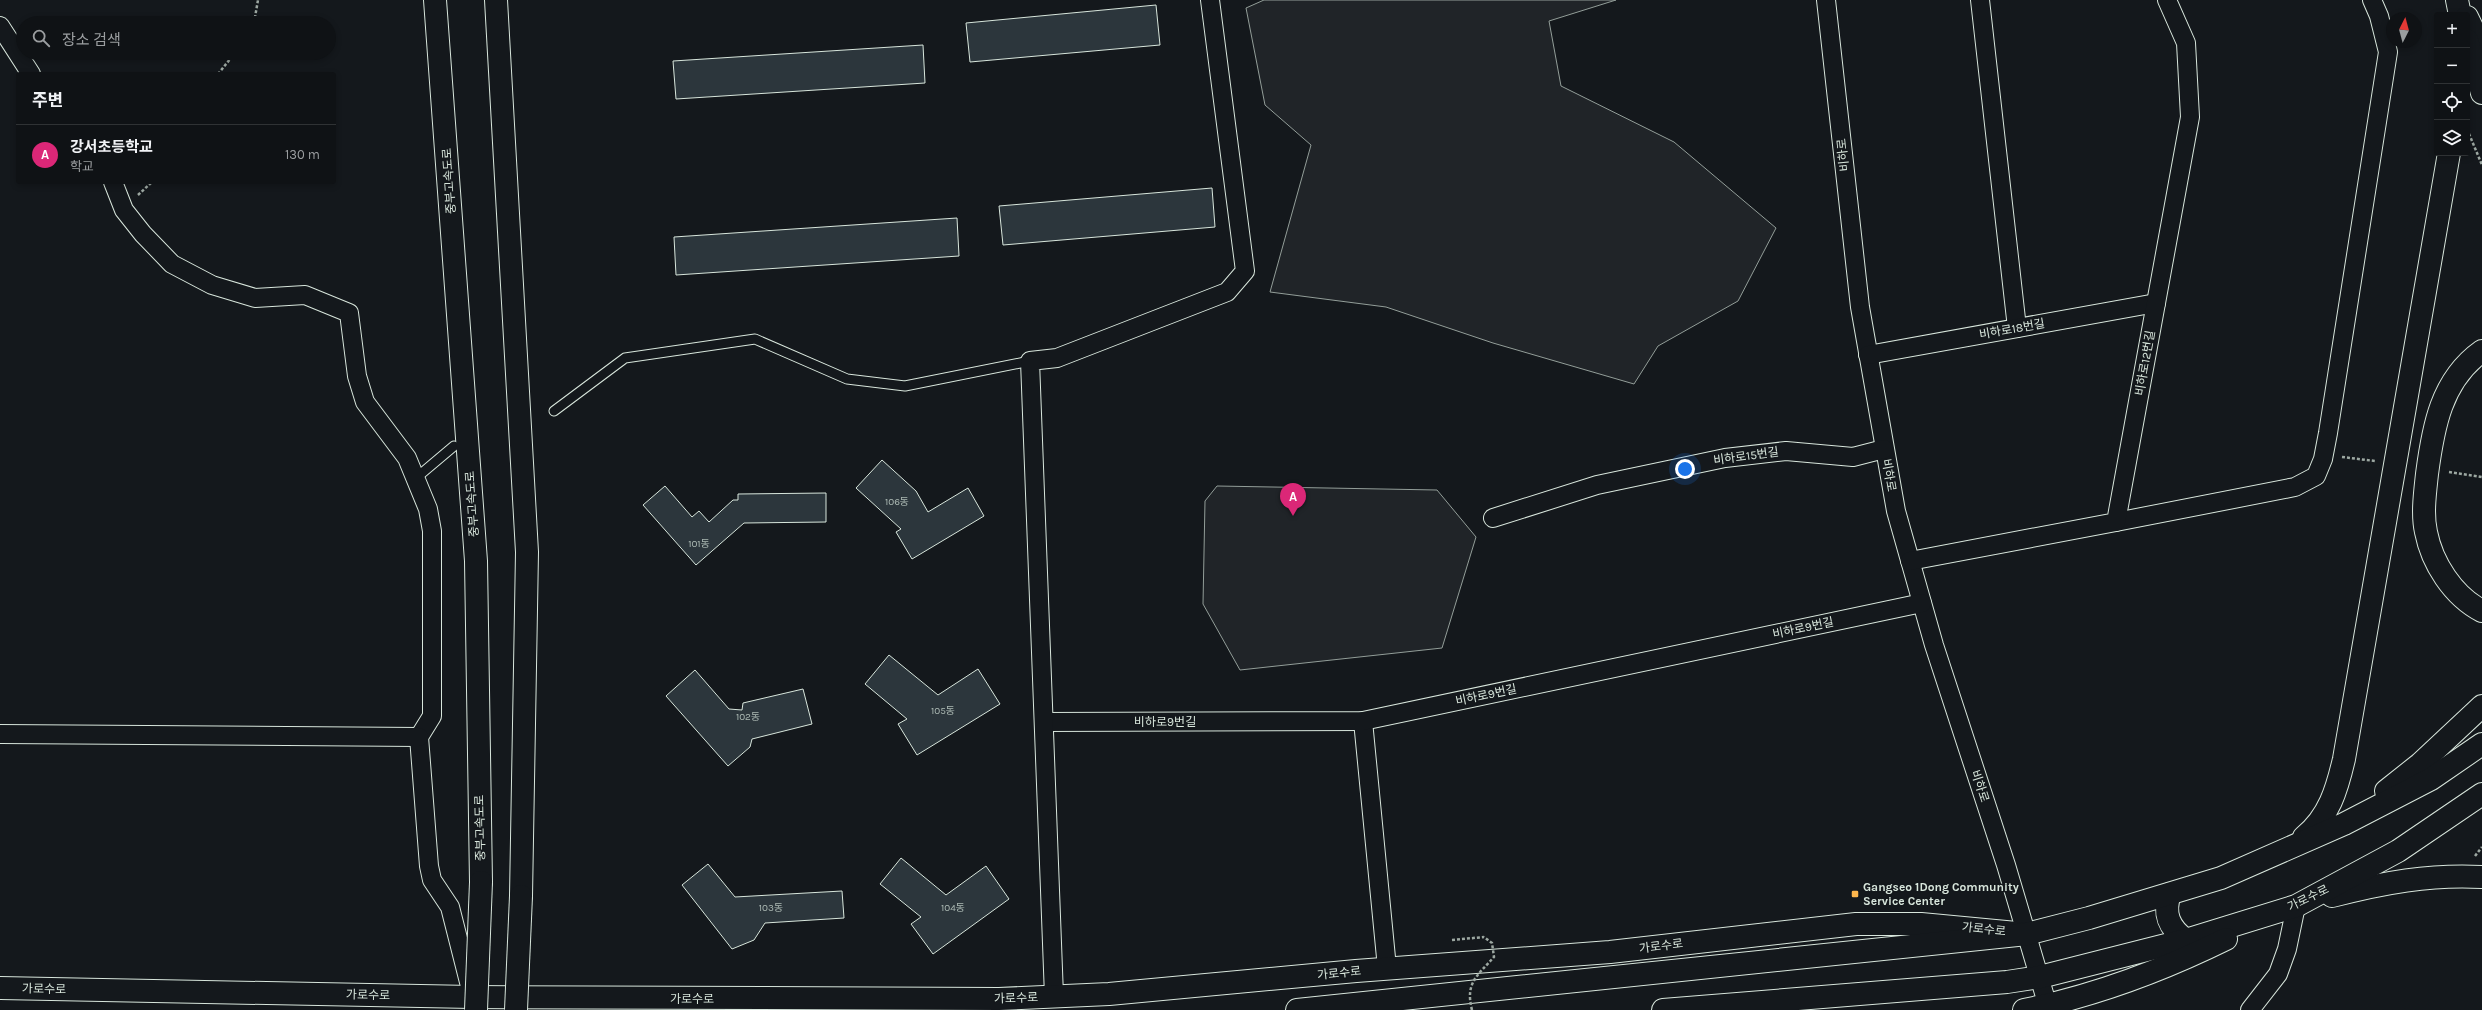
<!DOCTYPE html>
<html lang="ko">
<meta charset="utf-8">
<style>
:root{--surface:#0f1215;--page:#1d2022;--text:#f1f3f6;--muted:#9b9ea0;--line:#2f3234;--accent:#db2777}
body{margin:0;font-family:Karla,"Noto Sans KR",sans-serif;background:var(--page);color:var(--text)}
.controls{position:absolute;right:12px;top:12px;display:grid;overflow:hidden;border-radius:4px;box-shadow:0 2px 6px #0003}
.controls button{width:36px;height:36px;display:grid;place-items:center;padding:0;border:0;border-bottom:1px solid var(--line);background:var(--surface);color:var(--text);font:20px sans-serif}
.compass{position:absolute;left:2386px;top:12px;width:36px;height:36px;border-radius:50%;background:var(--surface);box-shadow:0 2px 6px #0003;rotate:6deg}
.you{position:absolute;left:1685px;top:469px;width:14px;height:14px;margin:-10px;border:3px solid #fff;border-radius:50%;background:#1a73e8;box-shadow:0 0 0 6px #1a73e833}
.badge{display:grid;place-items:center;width:26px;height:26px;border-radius:50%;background:var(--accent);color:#fff;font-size:13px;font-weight:700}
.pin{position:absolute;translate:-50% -33px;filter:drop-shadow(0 1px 2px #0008)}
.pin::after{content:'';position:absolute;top:21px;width:14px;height:12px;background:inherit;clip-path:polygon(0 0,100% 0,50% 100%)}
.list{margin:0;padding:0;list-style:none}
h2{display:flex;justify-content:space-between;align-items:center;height:52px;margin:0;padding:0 16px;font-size:17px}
h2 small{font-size:13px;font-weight:400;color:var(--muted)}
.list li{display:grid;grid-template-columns:26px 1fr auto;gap:12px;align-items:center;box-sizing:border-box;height:60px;padding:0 16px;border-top:1px solid var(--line)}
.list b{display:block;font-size:15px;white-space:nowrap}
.list p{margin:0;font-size:13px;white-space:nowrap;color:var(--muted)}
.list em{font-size:13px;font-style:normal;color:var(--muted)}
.icon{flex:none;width:22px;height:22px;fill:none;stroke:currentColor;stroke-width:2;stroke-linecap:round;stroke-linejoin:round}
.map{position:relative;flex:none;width:2482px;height:1010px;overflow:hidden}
.search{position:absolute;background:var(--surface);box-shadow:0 2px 6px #0003;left:16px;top:16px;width:320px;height:44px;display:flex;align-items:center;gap:10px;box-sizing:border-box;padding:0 14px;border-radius:22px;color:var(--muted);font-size:15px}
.panel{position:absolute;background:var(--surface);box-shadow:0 2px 6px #0003;left:16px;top:72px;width:320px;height:112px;border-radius:4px}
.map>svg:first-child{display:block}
</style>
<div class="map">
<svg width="2482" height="1010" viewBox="0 0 2482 1010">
<rect width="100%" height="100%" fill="#14181c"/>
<!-- green -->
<g fill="#202428" stroke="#939e99">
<path d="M1264 0H1616L1549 21 1561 86 1674 142 1776 228 1738 301 1658 346 1634 384 1493 343 1386 307 1270 292 1311 145 1265 105 1246 8Z"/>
<path d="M1217 486 1437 490 1476 537 1442 648 1240 670 1203 604 1205 501Z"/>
</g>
<!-- building -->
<g fill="#2c363c" stroke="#d8e6dc">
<path d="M1156 5 1160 45 970 62 966 23Z"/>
<path d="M923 45 925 83 676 99 673 61Z"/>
<path d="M1212 188 1215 227 1003 245 999 206Z"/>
<path d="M957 218 959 256 676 275 674 237Z"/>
<path d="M882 460 916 491 928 512 968 488 984 516 912 559 896 532 901 529 856 488Z"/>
<path d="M665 486 692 517 699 511 709 522 733 500H738V494L826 493V522L744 523 696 565 643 505Z"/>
<path d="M889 655 938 695 978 669 1000 704 917 755 898 724 907 719 865 684Z"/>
<path d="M695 670 729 709 742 710 743 703 803 689 812 724 752 739 750 747 728 766 666 696Z"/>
<path d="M901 858 946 895 986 866 1009 899 933 954 911 924 921 917 880 884Z"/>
<path d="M708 864 735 897 842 891 844 918 765 923 754 940 732 949 682 885Z"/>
</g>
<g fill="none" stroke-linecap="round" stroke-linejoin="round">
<defs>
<g id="lane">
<path d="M554 411 625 358 755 339 847 379 905 386 1030 361"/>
<path d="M416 478 454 446"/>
</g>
<g id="street">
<path d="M1826 0 1860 307 1896 511 1934 645 2006 865 2049 1010"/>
<path d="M1980 0 2017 328"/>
<path d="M0 26 31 74"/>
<path d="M113 182 124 210 143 234 172 264 212 285 255 298 305 295 349 313 357 376 365 402 407 458 428 509 432 531V716L419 737 429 866 432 880 450 907 472 994"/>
<path d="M1868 355 2156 303"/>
<path d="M1493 518 1597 485 1725 458 1786 451 1853 457 1884 449"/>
<path d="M2116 522 2295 487 2316 476 2323 459 2328 433 2388 52 2379 16 2372 0"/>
<path d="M1910 561 2116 522 2190 117 2186 43 2167 0"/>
<path d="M1363 721 1387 968"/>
<path d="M1044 722 1363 721 1922 603"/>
<path d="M0 734 419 737"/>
<path d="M1054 996 1030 361 1057 358 1227 292 1245 271 1210 0"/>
<path d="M2250 1010 2278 974 2287 949 2296 906"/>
</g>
<g id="secondary">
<path d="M2457 0 2460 15"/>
<path d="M2467 17 2482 48"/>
<path d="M2467 40 2482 93"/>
<path d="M2482 351C2441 380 2433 428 2427 474 2425 493 2422 514 2426 532 2432 563 2453 596 2482 611"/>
<path d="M2386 791 2420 764 2482 706"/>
<path d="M2304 837C2329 817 2337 789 2344 759L2449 153"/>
<path d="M2170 894C2163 913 2169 928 2186 940"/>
<path d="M2332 896C2382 883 2430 874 2482 877"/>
<path d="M0 988 472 997 999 999 1109 994 1356 971 1610 952 1856 924H1921L2027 934"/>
<path d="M1297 1010 2027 934 2089 918 2221 878 2344 824 2431 779 2482 744"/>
<path d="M1663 1010 2007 982 2040 977 2186 940 2296 906 2398 851 2482 794"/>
<path d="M2024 1010C2094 996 2161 971 2226 939"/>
</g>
<g id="highway">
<path d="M435 0 476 561 481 882"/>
<path d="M496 0 527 552 521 896"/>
</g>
</defs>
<!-- lane casing -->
<use href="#lane" stroke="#d8e6dc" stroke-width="11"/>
<!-- street casing -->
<use href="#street" stroke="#d8e6dc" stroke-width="20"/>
<!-- secondary casing -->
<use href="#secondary" stroke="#d8e6dc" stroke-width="24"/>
<!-- highway casing -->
<use href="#highway" stroke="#d8e6dc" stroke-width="24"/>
<!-- path -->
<g stroke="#9da8a2" stroke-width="2.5" stroke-dasharray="3 2" stroke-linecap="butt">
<path d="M254 23 258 0"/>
<path d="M218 74 235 53"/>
<path d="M2467 129 2482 165"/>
<path d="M138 195 152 182"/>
<path d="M2342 457 2375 461"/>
<path d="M2449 472 2482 477"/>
<path d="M2475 856 2482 847"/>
<path d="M1452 940 1484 937"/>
</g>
<!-- lane -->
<use href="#lane" stroke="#14181c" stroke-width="9"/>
<!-- street -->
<use href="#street" stroke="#14181c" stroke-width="18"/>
<!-- secondary -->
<use href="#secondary" stroke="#14181c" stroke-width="22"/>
<!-- highway -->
<use href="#highway" stroke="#14181c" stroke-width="22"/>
<defs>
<g id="highway-bridge">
<path d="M476 1010 481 882"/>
<path d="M516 1010 521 896"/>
</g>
</defs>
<!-- highway-bridge casing -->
<use href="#highway-bridge" stroke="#d8e6dc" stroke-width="24" stroke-linecap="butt"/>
<!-- path-bridge -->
<path stroke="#9da8a2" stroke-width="2.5" stroke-dasharray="3 2" stroke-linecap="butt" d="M1472 1010C1465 983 1477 976 1494 957L1492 943 1484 937"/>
<!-- highway-bridge -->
<use href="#highway-bridge" stroke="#14181c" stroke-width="22"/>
</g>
<!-- markers -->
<rect fill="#ffb74d" stroke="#14181c" stroke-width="1.5" x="1851" y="890" width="8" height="8" rx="2"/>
<g text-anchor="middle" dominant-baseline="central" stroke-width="3" stroke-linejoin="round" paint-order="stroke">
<!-- number labels -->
<g font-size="10" fill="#adbab4">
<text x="897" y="502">106동</text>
<text x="699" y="544">101동</text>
<text x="943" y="711">105동</text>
<text x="748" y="717">102동</text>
<text x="771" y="908">103동</text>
<text x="953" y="908">104동</text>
</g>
<!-- street labels -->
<g font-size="12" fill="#d8e6dc" stroke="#14181c">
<text transform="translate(1843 155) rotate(-96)">비하로</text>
<text transform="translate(449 181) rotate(-94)">중부고속도로</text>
<text transform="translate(2012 329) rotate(-10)">비하로18번길</text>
<text transform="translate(2145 363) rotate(-80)">비하로12번길</text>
<text transform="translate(1746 456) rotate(-8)">비하로15번길</text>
<text transform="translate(1889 475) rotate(80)">비하로</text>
<text transform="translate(472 504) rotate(-94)">중부고속도로</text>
<text transform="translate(1803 628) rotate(-12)">비하로9번길</text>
<text transform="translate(1486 695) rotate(-12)">비하로9번길</text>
<text x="1165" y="722">비하로9번길</text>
<text transform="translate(1980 786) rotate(72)">비하로</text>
<text transform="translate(480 828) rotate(-91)">중부고속도로</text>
<text transform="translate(2308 898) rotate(-26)">가로수로</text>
<text transform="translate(1984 929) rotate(6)">가로수로</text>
<text transform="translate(1661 946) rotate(-7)">가로수로</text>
<text transform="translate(1339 973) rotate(-6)">가로수로</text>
<text transform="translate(44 989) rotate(1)">가로수로</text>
<text transform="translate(368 995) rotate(1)">가로수로</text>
<text transform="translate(1016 998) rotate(-2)">가로수로</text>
<text x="692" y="999">가로수로</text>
</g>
<!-- poi labels -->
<g font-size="12" font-weight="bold" fill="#d8e6dc" stroke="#14181c" text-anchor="start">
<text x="1863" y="887">Gangseo 1Dong Community<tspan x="1863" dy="14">Service Center</tspan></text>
</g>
</g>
</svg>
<div class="controls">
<button>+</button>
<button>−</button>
<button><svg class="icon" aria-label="locate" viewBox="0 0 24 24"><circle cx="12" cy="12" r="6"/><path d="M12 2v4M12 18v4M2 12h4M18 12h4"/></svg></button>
<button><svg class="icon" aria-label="layers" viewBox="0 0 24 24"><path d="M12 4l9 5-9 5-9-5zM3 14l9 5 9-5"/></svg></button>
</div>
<svg class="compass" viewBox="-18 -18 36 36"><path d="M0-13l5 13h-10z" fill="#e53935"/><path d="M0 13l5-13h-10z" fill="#9b9ea0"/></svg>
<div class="you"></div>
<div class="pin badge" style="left:1293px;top:516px">A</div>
<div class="search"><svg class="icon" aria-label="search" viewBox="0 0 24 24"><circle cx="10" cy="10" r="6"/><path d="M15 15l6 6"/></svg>장소 검색</div>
<section class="panel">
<h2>주변<small></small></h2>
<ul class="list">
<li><span class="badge">A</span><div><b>강서초등학교</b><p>학교</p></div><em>130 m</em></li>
</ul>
</section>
</div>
